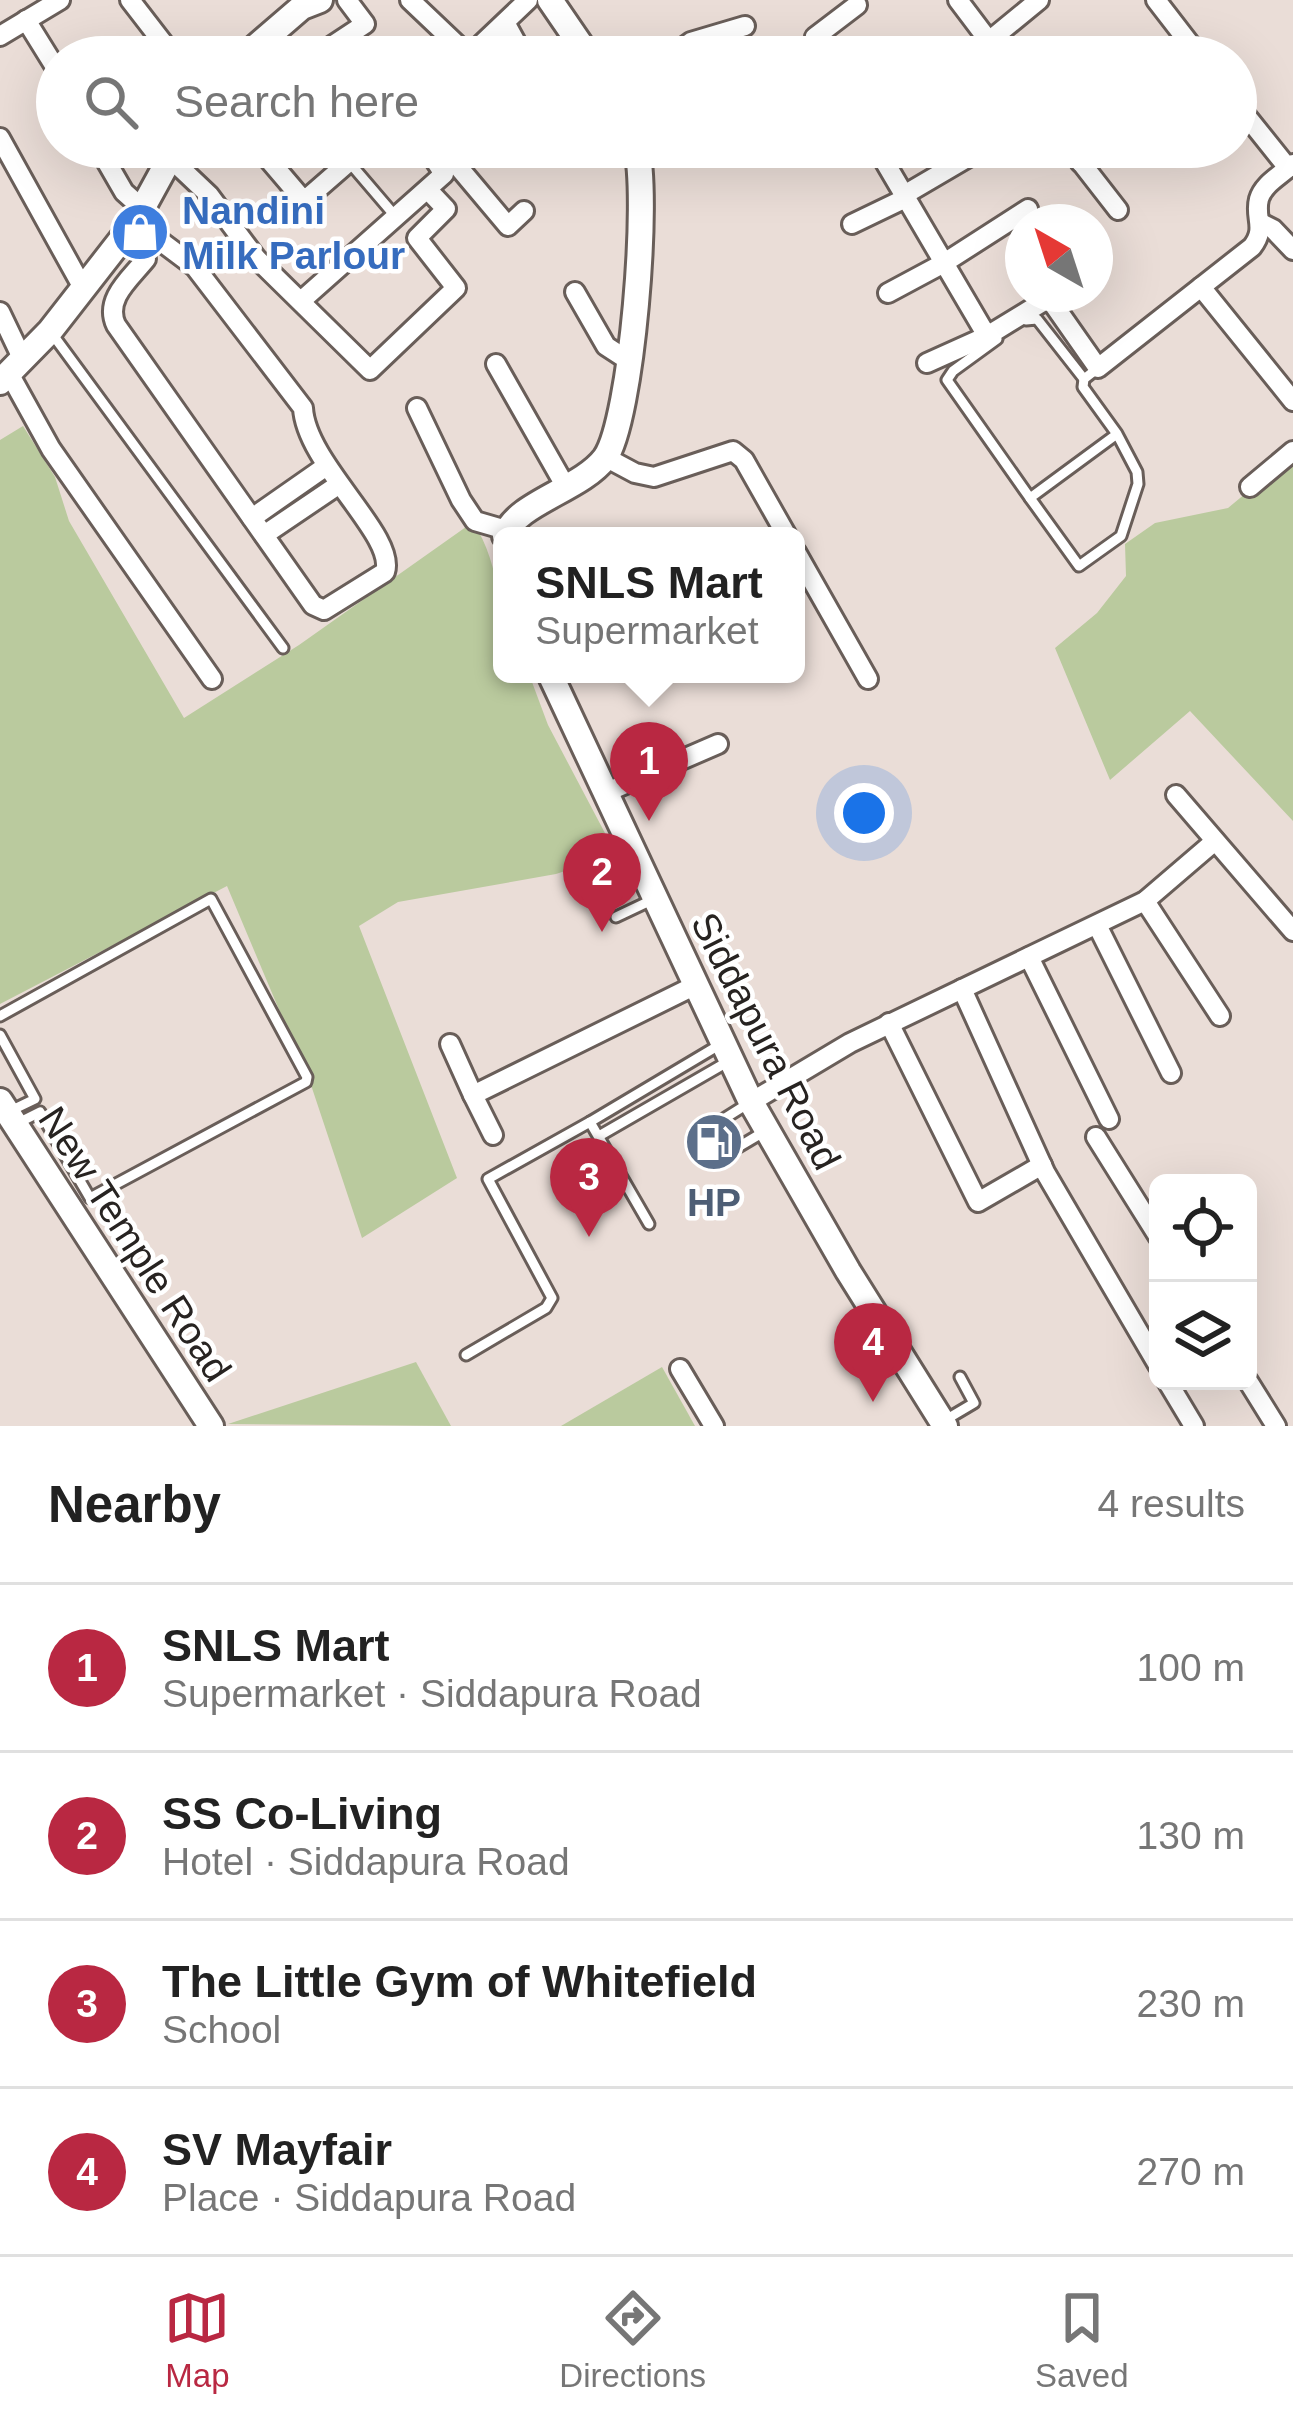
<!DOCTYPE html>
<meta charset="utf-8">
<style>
:root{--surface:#fff;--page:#f6f6f6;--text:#222;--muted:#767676;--line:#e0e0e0;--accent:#b92842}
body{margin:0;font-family:Arial,sans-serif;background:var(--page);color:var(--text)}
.controls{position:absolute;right:36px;bottom:36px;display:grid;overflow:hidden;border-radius:18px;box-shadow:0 12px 48px #0002}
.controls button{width:108px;height:108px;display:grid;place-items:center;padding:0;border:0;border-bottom:3px solid var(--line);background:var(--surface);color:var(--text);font:60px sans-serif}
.compass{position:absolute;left:1005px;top:204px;width:108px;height:108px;border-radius:50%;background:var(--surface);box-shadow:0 12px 48px #0002;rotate:321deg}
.you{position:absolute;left:864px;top:813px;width:42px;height:42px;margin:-30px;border:9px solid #fff;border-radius:50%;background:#1a73e8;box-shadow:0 0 0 18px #1a73e833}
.badge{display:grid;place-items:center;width:78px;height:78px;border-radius:50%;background:var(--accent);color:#fff;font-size:39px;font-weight:700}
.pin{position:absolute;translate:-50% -99px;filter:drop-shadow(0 3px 6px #0008)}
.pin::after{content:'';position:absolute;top:63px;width:42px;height:36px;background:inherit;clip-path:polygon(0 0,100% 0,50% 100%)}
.popup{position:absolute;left:493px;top:527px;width:312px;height:156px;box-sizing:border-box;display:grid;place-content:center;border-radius:18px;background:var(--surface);filter:drop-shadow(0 3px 9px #0005);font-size:39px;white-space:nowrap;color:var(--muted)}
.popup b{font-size:45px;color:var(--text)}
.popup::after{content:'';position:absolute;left:50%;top:100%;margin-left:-24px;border:24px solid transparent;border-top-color:var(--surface)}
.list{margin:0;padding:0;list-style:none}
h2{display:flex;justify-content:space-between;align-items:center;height:156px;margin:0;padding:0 48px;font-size:51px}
h2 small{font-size:39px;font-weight:400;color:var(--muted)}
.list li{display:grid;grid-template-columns:78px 1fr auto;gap:36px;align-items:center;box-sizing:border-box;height:168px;padding:0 48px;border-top:3px solid var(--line)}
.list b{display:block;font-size:45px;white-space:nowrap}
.list p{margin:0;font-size:39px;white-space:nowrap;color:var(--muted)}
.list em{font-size:39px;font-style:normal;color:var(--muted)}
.icon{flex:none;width:66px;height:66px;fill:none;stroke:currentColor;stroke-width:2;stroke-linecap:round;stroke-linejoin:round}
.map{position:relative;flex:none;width:1293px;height:1426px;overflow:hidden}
.search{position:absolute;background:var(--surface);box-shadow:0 12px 48px #0002;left:36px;right:36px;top:36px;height:132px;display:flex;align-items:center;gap:30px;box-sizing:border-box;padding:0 42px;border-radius:66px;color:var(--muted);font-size:45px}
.sheet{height:828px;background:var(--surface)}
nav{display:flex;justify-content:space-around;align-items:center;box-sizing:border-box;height:168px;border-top:3px solid var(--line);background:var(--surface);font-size:33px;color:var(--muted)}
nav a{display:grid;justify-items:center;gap:6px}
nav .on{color:var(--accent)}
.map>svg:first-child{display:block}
</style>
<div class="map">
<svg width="1293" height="1426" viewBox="0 0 1293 1426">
<rect width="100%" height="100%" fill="#eaddd7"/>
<!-- green -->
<g fill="#baca9e">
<path d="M23 426 55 477 69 521 184 718 299 645 473 522C502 567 502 622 502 674H529L548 725 616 854 556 874 398 902 359 926 457 1178 362 1238 312 1088 227 886 0 1004V440Z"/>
<path d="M1293 454V821L1190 711 1110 780 1055 648 1097 613 1126 576 1125 544 1155 523 1228 508Z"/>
<path d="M416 1362 451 1426 228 1424Z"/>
<path d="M662 1367 695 1426H561Z"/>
</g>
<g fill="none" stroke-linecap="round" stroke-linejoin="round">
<defs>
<g id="lane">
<path d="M349 162 396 217"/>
<path d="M1026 320 1037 319 1084 379"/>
<path d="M53 335 283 648"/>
<path d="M997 339 953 371 947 380 1030 498"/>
<path d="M1098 368 1084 379 1083 387 1117 434 1030 498 1079 566 1121 536 1138 484 1137 472 1117 434"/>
<path d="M616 917 654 899"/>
<path d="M0 1016 211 899 307 1077 306 1082 90 1198 40 1112 20 1122"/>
<path d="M0 1035 35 1099 8 1112"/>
<path d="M714 1125 749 1103"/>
<path d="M599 1136 729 1061"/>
<path d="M729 1148 735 1149 767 1130"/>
<path d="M649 1224 590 1122 721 1044"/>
<path d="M466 1355 546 1308 552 1298 488 1179 590 1122"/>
<path d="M947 1419 974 1403 960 1377"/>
</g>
<g id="street">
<path d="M130 0 174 57"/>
<path d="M410 0 470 57"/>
<path d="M958 0 1001 57"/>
<path d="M1156 0 1200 57"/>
<path d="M26 20 57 70"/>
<path d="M506 24 524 57"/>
<path d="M0 36 60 0"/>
<path d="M989 41 1039 0"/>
<path d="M315 57 365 24 347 0"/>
<path d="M468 57 528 0"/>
<path d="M681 57 680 50 691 42 745 26"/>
<path d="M823 57 815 37 857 5"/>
<path d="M1236 103 1288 168 1293 164"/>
<path d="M0 138 83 288"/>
<path d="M98 147 124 192 143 209"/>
<path d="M258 147 304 201 366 147"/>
<path d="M876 147 987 336 1049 298 1098 368 1252 247C1267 228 1254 218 1259 199 1263 185 1278 177 1288 168"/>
<path d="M1069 147 1118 210"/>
<path d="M818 156 833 147"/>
<path d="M450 157 508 226 524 211"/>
<path d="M170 158 209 195 256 258 370 370 456 288 417 238 446 209 428 190"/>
<path d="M1080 162 1100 147"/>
<path d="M904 195 979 151"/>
<path d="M852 224 906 198"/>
<path d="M1263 224 1273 229 1293 250"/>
<path d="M126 234 146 259C130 279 104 299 116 325L313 605 324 610 385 572C397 536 306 464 303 408L195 267 135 222"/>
<path d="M1201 287 1293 401"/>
<path d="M575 292 606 346 629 361"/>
<path d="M888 293 944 263 1028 209"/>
<path d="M301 301 444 174 426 147"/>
<path d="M0 312 23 360"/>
<path d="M927 363 987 336"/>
<path d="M496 364 567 489"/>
<path d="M10 375 51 449 212 679"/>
<path d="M417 408 461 500 475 521 506 530"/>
<path d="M605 457 635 473 654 477 733 451 744 460 787 536"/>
<path d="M1250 487 1293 451"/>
<path d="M252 518 325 467"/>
<path d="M264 535 338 485"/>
<path d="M796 552 868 679"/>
<path d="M607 792 718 744"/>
<path d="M1176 795 1293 931"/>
<path d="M1145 901 1220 1016"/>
<path d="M1097 925 1171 1073"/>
<path d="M1029 957 1109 1119"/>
<path d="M962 989 1045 1172 1158 1365"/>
<path d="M889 1023 978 1202 1042 1165"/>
<path d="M450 1044 473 1095"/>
<path d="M751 1102 850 1043 1145 901 1215 841"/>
<path d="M493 1135 473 1095 694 986"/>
<path d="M1096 1137 1158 1236"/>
<path d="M680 1369 714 1426"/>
<path d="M1167 1381 1194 1426"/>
<path d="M1248 1381 1276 1426"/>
</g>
<g id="secondary">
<path d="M550 0 589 57"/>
<path d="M244 57 302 7 320 0"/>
<path d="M0 382 50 331 135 222 176 147"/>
<path d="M505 536C515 503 581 490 605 458 632 420 650 192 636 147"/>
<path d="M550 674 751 1102 848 1271 945 1426"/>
<path d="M0 1101 211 1426"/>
</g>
</defs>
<!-- lane casing -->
<use href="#lane" stroke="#695e59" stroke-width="15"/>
<!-- street casing -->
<use href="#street" stroke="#695e59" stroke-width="24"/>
<!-- secondary casing -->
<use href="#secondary" stroke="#695e59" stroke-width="30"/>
<!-- lane -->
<use href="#lane" stroke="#fff" stroke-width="9"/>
<!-- street -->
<use href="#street" stroke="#fff" stroke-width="18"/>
<!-- secondary -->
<use href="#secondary" stroke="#fff" stroke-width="24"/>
</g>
<!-- icons -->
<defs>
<symbol id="shop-disc" viewBox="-11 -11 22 22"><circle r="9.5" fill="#3f7fe0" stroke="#fff"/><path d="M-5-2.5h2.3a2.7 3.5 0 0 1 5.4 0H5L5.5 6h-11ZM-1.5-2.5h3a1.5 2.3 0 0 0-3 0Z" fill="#fff"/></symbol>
<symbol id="fuel-disc" viewBox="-11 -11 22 22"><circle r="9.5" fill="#5c6f8a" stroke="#fff"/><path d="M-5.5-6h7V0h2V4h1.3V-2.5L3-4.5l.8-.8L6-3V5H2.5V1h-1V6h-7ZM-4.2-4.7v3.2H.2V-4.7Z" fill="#fff"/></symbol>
</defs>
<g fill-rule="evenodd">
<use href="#shop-disc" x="107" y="199" width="66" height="66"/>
<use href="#fuel-disc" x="681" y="1109" width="66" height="66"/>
</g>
<g text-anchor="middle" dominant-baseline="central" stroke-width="9" stroke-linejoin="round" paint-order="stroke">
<!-- shop labels -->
<g font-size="39" font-weight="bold" fill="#366cbe" stroke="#fff" text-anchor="start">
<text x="182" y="210">Nandini<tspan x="182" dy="45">Milk Parlour</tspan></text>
</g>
<!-- street labels -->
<g font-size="39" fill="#272321" stroke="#fff">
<text transform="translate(766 1041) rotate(63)">Siddapura Road</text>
<text transform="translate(135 1244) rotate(57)">New Temple Road</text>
</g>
<!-- service labels -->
<g font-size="39" font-weight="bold" fill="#4e5e75" stroke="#fff">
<text x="714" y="1202">HP</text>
</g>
</g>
</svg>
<div class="controls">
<button><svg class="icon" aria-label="locate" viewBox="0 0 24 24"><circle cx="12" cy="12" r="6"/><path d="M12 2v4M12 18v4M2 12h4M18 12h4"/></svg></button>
<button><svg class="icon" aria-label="layers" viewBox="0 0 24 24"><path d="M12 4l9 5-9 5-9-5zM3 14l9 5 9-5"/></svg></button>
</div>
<svg class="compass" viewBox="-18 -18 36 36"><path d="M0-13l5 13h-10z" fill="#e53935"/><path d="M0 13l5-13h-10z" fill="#767676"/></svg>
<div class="you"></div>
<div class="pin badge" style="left:649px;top:821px">1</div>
<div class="popup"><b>SNLS Mart</b>Supermarket</div>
<div class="pin badge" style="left:602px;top:932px">2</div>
<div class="pin badge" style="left:589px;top:1237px">3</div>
<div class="pin badge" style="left:873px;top:1402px">4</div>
<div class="search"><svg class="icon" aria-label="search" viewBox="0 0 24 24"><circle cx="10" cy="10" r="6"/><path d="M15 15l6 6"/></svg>Search here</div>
</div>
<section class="sheet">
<h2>Nearby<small>4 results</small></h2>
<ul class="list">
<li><span class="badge">1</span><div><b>SNLS Mart</b><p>Supermarket · Siddapura Road</p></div><em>100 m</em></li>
<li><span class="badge">2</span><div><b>SS Co-Living</b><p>Hotel · Siddapura Road</p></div><em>130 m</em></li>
<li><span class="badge">3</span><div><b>The Little Gym of Whitefield</b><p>School</p></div><em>230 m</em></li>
<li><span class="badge">4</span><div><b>SV Mayfair</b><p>Place · Siddapura Road</p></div><em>270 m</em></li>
</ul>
</section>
<nav>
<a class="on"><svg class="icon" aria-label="map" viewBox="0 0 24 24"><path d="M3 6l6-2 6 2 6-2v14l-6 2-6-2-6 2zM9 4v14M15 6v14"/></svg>Map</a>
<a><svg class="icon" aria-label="directions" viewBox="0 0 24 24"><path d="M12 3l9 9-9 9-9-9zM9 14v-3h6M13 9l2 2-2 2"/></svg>Directions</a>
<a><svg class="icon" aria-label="saved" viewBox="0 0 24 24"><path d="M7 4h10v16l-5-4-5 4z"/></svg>Saved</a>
</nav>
